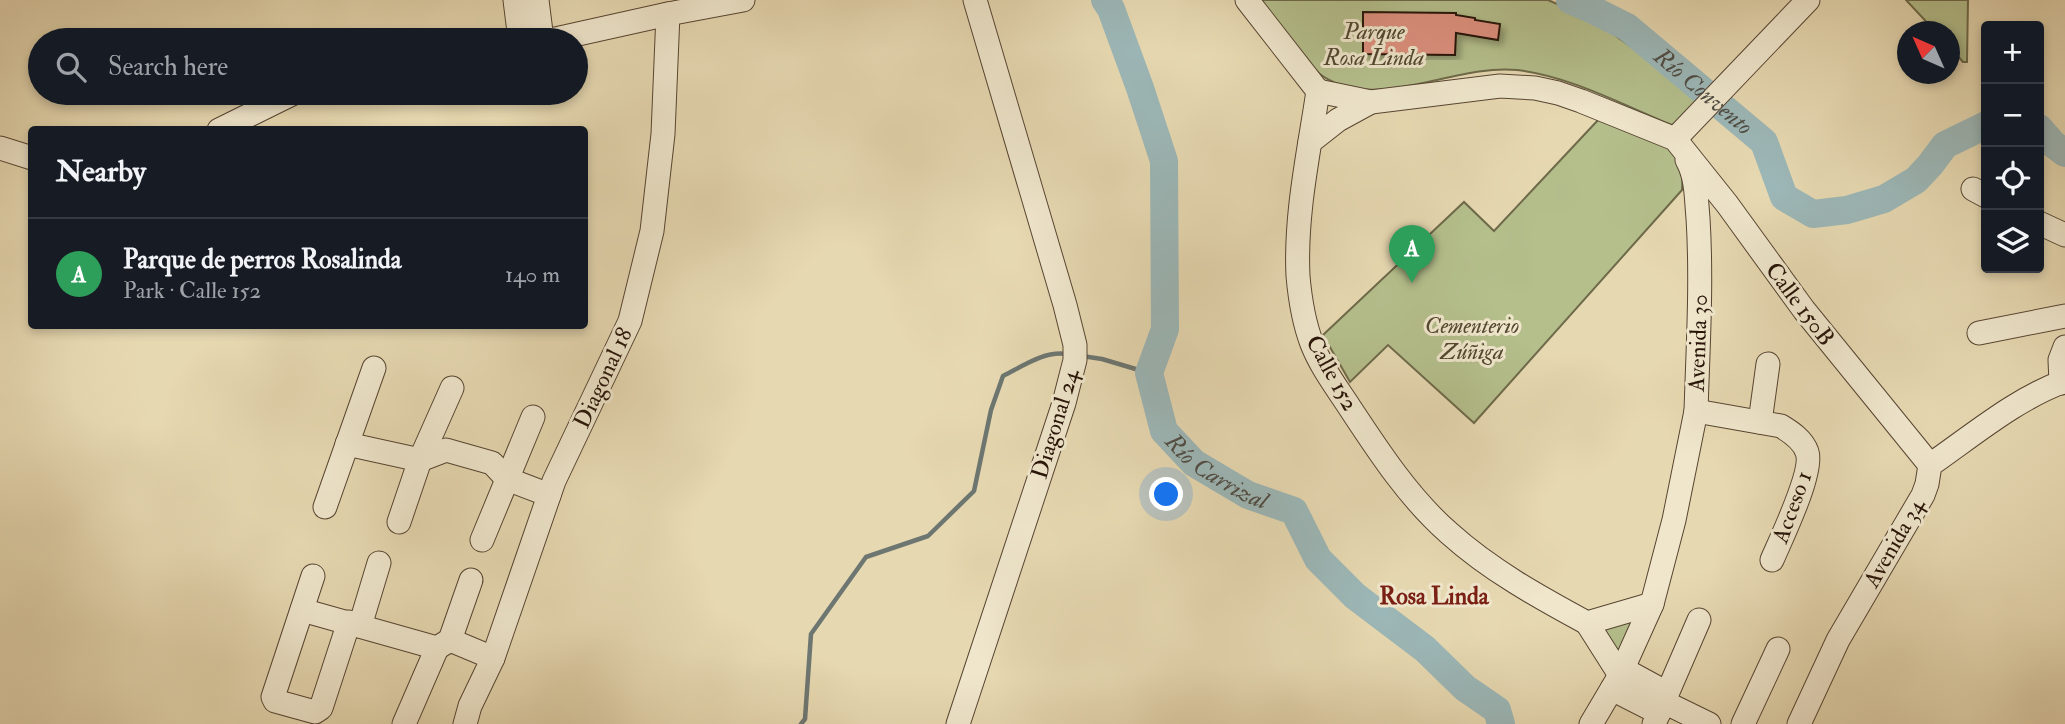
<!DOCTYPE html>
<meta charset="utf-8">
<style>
:root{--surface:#171b24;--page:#20242c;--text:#f1f3f6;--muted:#9ea1a6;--line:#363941;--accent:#7c3aed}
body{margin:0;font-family:"IM FELL Double Pica",serif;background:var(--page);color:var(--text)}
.controls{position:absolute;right:21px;top:21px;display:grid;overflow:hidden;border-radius:7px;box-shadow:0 4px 10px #0003}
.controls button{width:63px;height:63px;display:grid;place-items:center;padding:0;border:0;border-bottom:2px solid var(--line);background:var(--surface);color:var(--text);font:35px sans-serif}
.compass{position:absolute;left:1897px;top:21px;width:63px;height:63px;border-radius:50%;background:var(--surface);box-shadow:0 4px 10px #0003;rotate:315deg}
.you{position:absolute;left:1167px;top:495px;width:24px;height:24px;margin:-18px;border:5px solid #fff;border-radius:50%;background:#1a73e8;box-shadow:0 0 0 10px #1a73e833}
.badge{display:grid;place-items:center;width:46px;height:46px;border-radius:50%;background:var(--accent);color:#fff;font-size:23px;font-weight:700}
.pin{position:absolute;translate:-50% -58px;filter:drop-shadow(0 2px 4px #0008)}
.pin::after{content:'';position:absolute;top:37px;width:24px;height:21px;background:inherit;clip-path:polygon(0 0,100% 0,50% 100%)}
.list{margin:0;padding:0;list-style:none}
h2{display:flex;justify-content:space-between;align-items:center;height:91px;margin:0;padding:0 28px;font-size:30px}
h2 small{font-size:23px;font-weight:400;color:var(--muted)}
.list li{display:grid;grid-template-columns:46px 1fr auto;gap:21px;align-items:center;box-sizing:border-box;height:112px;padding:0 28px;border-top:2px solid var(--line)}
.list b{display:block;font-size:26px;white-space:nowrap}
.list p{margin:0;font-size:23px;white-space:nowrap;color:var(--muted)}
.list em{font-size:23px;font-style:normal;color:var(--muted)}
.icon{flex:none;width:38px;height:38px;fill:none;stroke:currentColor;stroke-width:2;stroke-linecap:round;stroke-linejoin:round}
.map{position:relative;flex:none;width:2065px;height:724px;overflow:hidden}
.search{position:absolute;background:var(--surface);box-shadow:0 4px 10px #0003;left:28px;top:28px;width:560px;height:77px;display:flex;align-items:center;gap:18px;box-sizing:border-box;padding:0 24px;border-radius:38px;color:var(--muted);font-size:26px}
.panel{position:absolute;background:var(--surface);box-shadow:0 4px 10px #0003;left:28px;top:126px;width:560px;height:203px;border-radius:7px}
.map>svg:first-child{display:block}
</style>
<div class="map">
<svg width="2065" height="724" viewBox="0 0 2065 724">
<defs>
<filter id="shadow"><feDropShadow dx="4.5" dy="4.5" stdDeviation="3.5" flood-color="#0004"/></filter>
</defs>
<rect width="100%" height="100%" fill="#e6d8b1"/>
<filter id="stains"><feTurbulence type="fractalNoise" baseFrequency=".00286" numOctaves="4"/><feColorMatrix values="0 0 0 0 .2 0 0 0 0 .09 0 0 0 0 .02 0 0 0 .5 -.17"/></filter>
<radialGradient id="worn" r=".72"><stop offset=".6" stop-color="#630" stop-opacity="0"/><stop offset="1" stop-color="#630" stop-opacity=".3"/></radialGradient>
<!-- green -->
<g fill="#b4bf8c" stroke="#6e6a4a" stroke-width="2">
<path d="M1259 0H1548L1594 20 1700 97 1676 124 1672 125C1623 105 1570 76 1517 70 1453 63 1370 117 1316 71 1308 64 1302 54 1295 46 1283 31 1271 15 1259 0Z"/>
<path d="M1906 0H1968L1967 62H1963L1950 47V32L1935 31Z"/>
<path d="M1599 119C1615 125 1666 140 1674 153 1682 164 1683 178 1682 190L1474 423 1388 345 1350 382 1323 335 1464 202 1494 231Z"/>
<path d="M1643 613 1619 664 1596 626Z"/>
</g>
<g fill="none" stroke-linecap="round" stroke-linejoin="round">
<!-- stream -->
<g stroke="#6d7671" stroke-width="4.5">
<path d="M1082 356 1102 359 1149 373"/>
<path d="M801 724 805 719 811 634 866 557 928 536 974 491 991 410 1003 376C1023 366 1044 351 1066 354"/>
</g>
<!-- river -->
<g stroke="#9cb7b7" stroke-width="28">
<path id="s1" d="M1105 0 1111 9 1140 88 1164 161 1165 329 1149 373 1164 431 1194 463 1248 495 1294 511 1318 559 1355 596 1425 649 1465 688 1497 710 1501 724"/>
<path id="s2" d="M1570 0 1589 8 1627 27 1764 142 1784 197 1813 214 1847 210 1884 199 1916 180 1930 165 1945 145 1986 125"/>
<path d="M2039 128 2053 144 2065 153"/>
</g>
</g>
<!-- building -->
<path fill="#dc907e" stroke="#271408" stroke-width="2" filter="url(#shadow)" d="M1363 12 1456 13V15L1475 18V20L1500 24 1498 40 1456 33 1455 55 1363 54Z"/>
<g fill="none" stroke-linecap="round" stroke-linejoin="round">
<defs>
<g id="minor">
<path d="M515 0 520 40"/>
<path d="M537 0 542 40"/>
<path d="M1247 0 1318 91C1309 152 1295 214 1298 276 1300 299 1304 323 1312 344 1321 367 1337 388 1350 408 1379 452 1409 498 1449 533 1490 570 1539 597 1587 623L1652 604"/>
<path d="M551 40 668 14 743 0"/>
<path d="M1318 91 1371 102 1500 86 1535 88 1558 93 1581 101 1675 139 1727 204 1804 310 1930 465"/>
<path d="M219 130 294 93"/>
<path d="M1675 139 1808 0"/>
<path d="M1310 142 1338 120 1371 102"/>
<path d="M0 148 32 158"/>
<path d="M1973 189 1986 196"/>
<path d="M2039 223 2065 235"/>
<path d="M1979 333 2065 316"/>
<path d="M2061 383 2060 360 2065 347"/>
<path d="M1696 411 1781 426C1791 432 1803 440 1807 452 1814 471 1781 539 1772 560"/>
<path d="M1760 422 1768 364"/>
<path d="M347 444 420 460 446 450 492 463 507 479 549 495"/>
<path d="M325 507 374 368"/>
<path d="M399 522 420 460 452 388"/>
<path d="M482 540 533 417"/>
<path d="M313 576 273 697 275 701 315 712 321 708 349 622"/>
<path d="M302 610 437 648 450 640 493 658"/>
<path d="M1587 623 1620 675"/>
<path d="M360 626 379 563"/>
<path d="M450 640 471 580"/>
<path d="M1623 669 1667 693"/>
<path d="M1612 689 1659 713"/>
<path d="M1664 702 1709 724"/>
<path d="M404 724 437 648"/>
<path d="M465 724 470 706 493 658 554 481 630 321 652 231 663 134 668 14"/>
<path d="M958 724 1064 403 1075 360V345L1065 305 975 0"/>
<path d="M1591 724 1620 675 1652 604 1674 520 1696 411C1698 347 1702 282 1698 218 1696 198 1697 178 1687 160"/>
<path d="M1654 724 1699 620"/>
<path d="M1743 724 1778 649"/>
<path d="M1799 724 1838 640 1923 495 1927 484 1930 465C1972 436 2017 398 2065 381"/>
</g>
</defs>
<!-- minor casing -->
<use href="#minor" stroke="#574532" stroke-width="25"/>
<!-- minor -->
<use href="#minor" stroke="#efe6cc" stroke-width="23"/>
</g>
<g text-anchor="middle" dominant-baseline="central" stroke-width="6" stroke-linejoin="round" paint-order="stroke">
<!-- park labels -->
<g font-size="23" font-style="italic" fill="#514730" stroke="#efe6cc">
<text x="1374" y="31">Parque<tspan x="1374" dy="26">Rosa Linda</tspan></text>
<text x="1472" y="325">Cementerio<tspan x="1472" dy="26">Zúñiga</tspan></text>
</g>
<!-- street labels -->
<g font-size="23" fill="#271408" stroke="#efe6cc">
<text transform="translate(1800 304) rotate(53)">Calle 150B</text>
<text transform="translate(1698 343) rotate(-88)">Avenida 30</text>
<text transform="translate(1332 373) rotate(61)">Calle 152</text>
<text transform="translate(603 378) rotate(-65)">Diagonal 18</text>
<text transform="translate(1055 424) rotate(-73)">Diagonal 24</text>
<text transform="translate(1792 507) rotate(-70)">Acceso 1</text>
<text transform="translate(1894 543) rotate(-60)">Avenida 34</text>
</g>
<!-- water labels -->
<g font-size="24" font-style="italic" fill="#504d45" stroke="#efe6cc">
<text stroke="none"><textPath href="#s2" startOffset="163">Río Convento</textPath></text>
<text stroke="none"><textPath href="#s1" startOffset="514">Río Carrizal</textPath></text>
</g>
<!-- neighbourhood labels -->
<g font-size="24" font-weight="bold" fill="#7a1f14" stroke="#efe6cc">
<text x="1434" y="596">Rosa Linda</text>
</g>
</g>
<rect width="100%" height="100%" filter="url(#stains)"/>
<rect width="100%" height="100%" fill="url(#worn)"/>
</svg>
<div class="controls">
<button>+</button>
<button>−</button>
<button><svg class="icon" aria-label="locate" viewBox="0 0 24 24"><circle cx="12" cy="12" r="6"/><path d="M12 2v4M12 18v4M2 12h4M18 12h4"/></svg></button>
<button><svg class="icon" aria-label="layers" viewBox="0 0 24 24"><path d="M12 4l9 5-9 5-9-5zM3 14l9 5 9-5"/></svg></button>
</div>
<svg class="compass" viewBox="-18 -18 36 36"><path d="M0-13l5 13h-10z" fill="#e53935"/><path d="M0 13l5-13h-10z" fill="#9ea1a6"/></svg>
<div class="you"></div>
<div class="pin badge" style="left:1412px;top:283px;background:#2e9e5b">A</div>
<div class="search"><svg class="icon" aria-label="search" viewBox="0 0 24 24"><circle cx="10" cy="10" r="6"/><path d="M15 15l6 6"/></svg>Search here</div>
<section class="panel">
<h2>Nearby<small></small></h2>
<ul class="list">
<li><span class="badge" style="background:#2e9e5b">A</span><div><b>Parque de perros Rosalinda</b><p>Park · Calle 152</p></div><em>140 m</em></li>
</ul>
</section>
</div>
